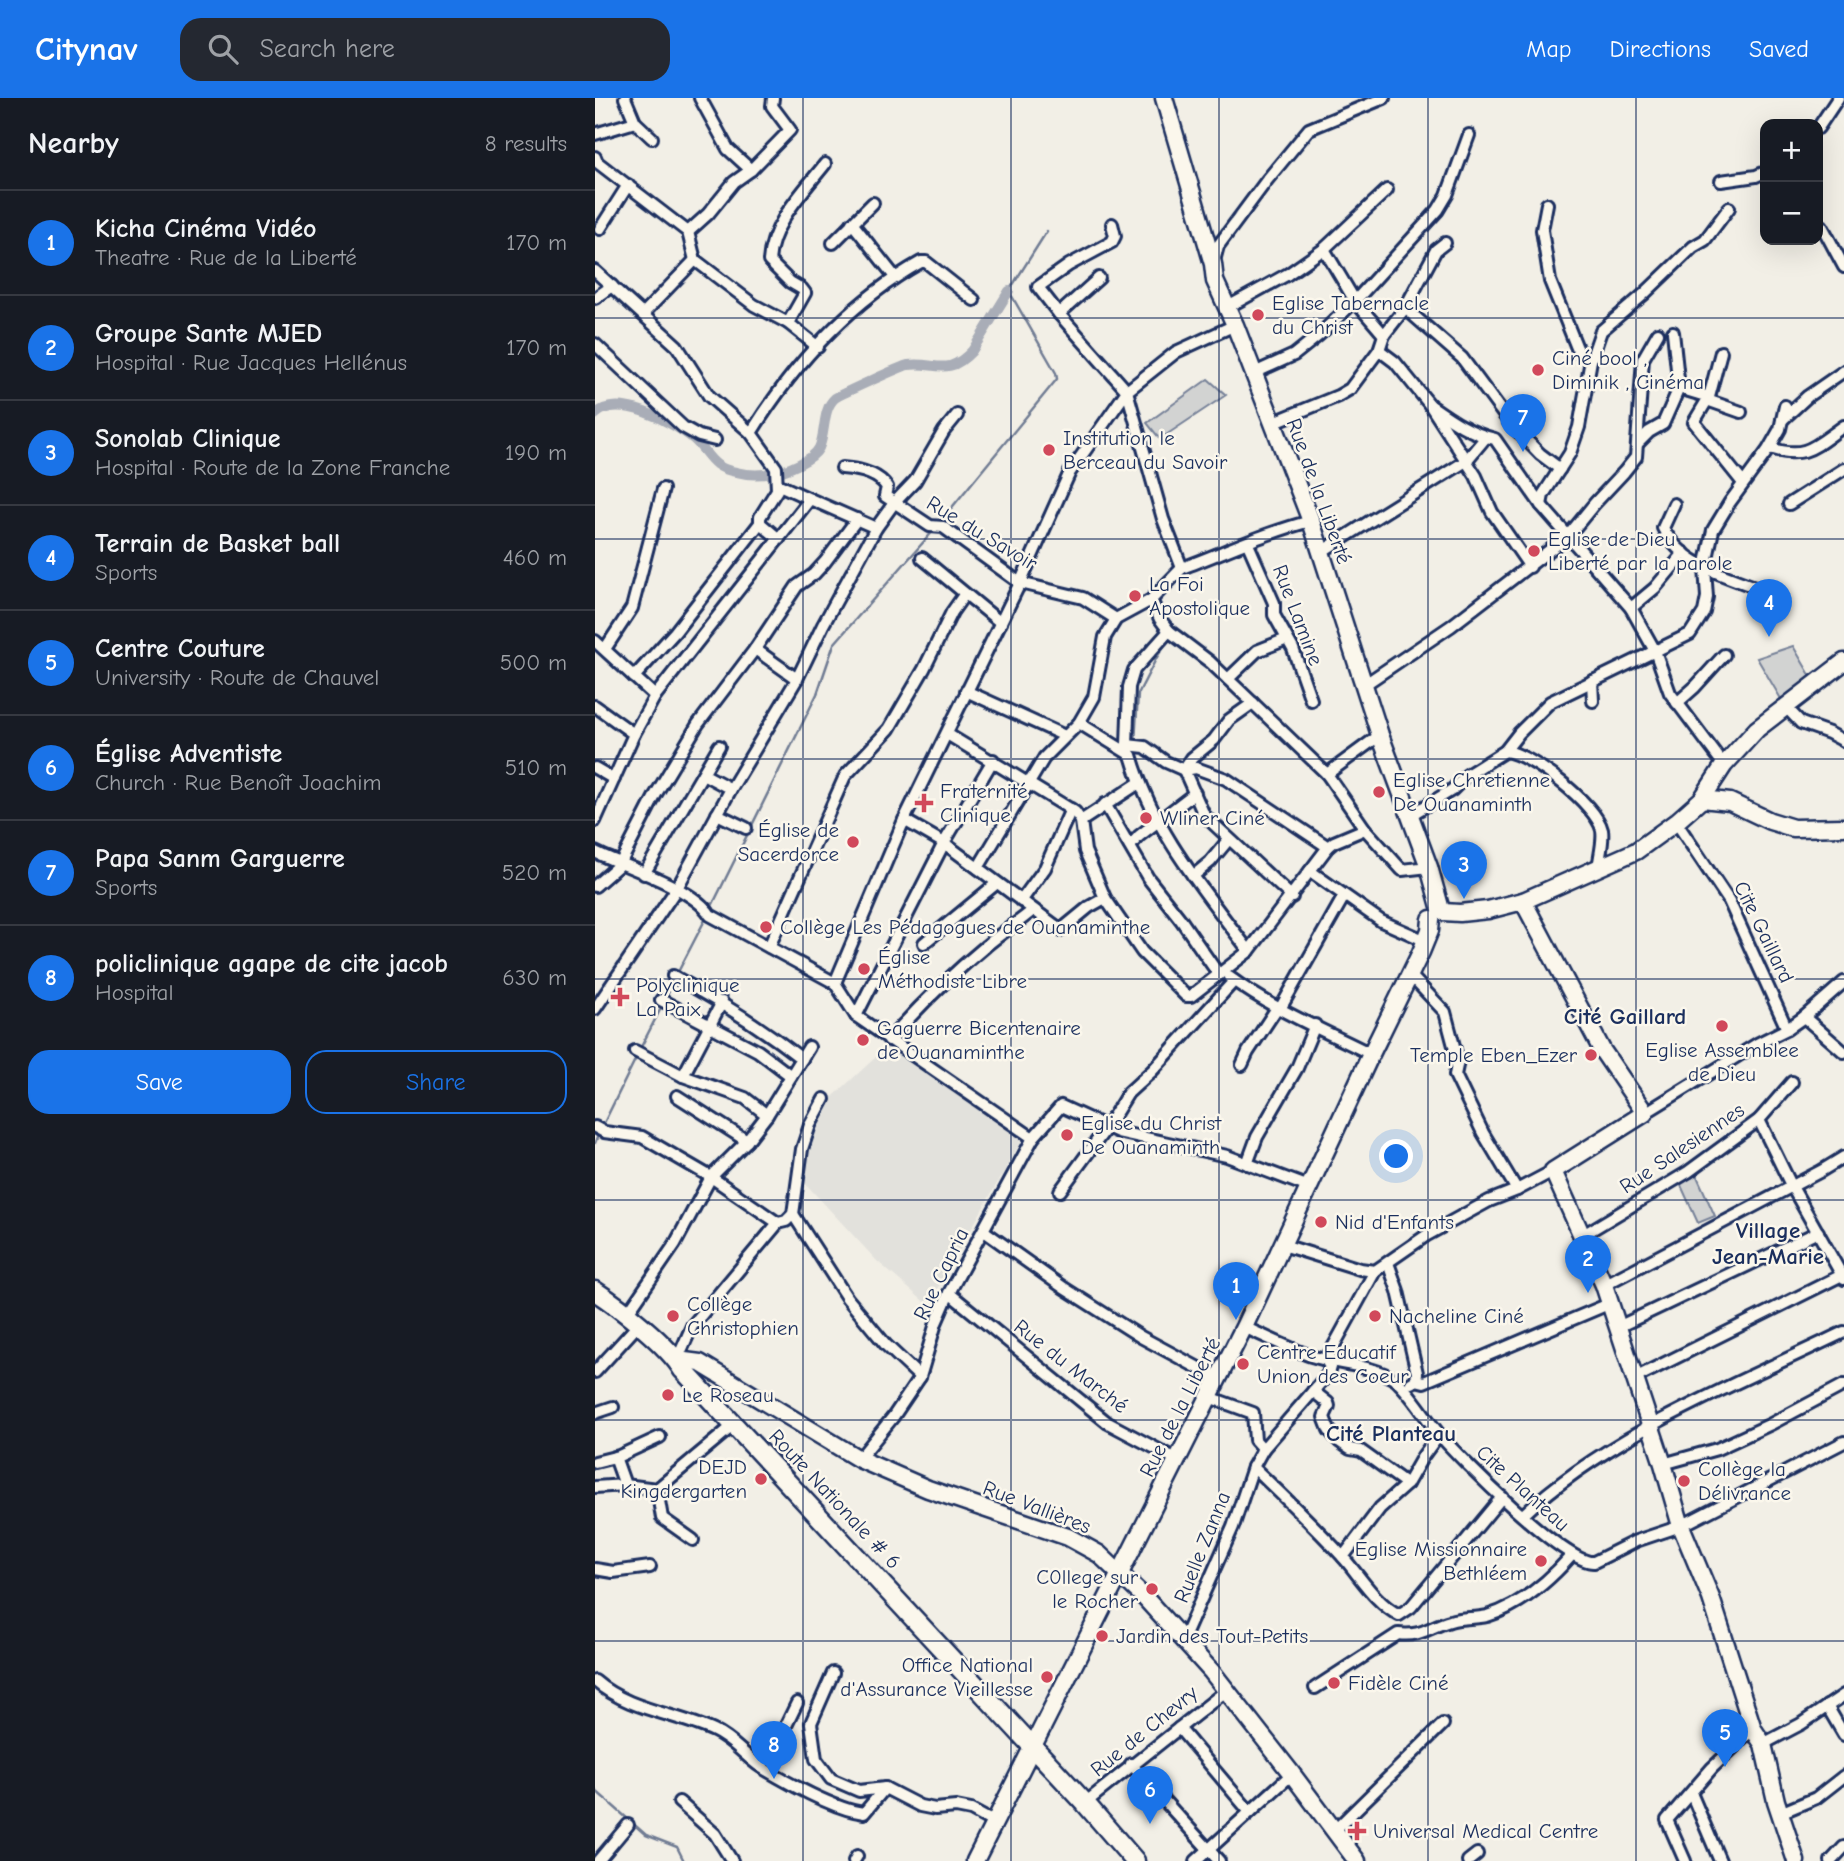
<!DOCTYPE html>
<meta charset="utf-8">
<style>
:root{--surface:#171b24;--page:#242831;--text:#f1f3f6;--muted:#9ea1a6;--line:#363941;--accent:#1a73e8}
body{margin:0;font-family:"Comic Neue",sans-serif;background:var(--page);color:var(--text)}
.controls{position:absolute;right:21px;top:21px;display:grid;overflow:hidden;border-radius:14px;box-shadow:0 7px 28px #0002}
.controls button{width:63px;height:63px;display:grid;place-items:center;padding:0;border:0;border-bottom:2px solid var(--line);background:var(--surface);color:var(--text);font:35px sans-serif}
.you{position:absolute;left:802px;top:1059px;width:24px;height:24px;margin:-18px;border:5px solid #fff;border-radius:50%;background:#1a73e8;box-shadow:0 0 0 10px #1a73e833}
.badge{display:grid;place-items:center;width:46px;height:46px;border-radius:50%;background:var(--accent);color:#fff;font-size:23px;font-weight:700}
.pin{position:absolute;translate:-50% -58px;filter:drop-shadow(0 2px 4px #0008)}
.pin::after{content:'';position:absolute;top:37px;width:24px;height:21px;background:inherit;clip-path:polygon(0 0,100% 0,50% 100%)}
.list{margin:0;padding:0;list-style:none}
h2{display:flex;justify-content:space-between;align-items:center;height:91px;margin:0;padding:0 28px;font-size:30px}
h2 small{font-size:23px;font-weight:400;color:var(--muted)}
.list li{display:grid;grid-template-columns:46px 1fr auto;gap:21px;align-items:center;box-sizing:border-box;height:105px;padding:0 28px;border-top:2px solid var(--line)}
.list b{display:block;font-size:26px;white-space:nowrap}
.list p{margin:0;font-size:23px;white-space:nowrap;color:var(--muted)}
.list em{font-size:23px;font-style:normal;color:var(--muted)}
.actions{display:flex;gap:14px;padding:21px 28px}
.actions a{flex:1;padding:16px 0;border:2px solid var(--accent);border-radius:21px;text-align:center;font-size:24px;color:var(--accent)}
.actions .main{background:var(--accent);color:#fff}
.icon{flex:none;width:38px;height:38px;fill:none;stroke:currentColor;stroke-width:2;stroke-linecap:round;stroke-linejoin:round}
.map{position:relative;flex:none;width:1249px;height:1763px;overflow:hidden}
header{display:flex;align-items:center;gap:42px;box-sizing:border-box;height:98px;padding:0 35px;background:var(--accent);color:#fff}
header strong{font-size:33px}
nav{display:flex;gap:38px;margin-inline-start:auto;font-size:24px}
.search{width:490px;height:63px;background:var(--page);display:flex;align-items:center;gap:18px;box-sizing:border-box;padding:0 24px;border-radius:21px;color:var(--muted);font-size:26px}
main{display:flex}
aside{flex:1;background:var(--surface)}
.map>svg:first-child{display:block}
</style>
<header>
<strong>Citynav</strong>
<div class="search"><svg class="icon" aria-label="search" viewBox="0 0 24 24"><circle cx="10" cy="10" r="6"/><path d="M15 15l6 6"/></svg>Search here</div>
<nav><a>Map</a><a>Directions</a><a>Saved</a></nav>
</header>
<main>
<aside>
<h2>Nearby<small>8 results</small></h2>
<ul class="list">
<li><span class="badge">1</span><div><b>Kicha Cinéma Vidéo</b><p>Theatre · Rue de la Liberté</p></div><em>170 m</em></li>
<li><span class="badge">2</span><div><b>Groupe Sante MJED</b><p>Hospital · Rue Jacques Hellénus</p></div><em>170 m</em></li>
<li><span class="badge">3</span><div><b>Sonolab Clinique</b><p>Hospital · Route de la Zone Franche</p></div><em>190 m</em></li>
<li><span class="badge">4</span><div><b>Terrain de Basket ball</b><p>Sports</p></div><em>460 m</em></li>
<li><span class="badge">5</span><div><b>Centre Couture</b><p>University · Route de Chauvel</p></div><em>500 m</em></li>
<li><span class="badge">6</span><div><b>Église Adventiste</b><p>Church · Rue Benoît Joachim</p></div><em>510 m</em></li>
<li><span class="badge">7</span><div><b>Papa Sanm Garguerre</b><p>Sports</p></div><em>520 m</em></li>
<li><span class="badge">8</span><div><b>policlinique agape de cite jacob</b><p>Hospital</p></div><em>630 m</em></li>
</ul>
<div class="actions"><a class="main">Save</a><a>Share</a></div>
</aside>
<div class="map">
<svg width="1249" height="1763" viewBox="0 0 1249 1763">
<rect width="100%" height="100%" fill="#f2efe6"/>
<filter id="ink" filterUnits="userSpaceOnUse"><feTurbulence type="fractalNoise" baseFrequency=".0143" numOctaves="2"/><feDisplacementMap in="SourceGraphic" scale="14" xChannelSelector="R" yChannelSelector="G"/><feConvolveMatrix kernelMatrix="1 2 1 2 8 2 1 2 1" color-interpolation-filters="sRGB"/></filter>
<g filter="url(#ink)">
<!-- built -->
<path fill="#e2e1dc" d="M295 946 429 1038 333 1207 282 1163 196 1070 216 1019Z"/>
<!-- green -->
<g fill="#d2d3d2" stroke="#768198" stroke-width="2">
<path d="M613 281 631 297 565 341 552 325Z"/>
<path d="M1198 548 1218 582 1186 601 1162 560Z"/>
<path d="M1101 1076 1120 1118 1103 1125 1084 1083Z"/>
</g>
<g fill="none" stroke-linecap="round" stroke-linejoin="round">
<!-- stream -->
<g stroke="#707b93" stroke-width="2.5">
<path d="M345 424 462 281 461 275 414 193 452 133"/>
<path d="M540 644 543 596 562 559 574 540"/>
<path d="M115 812 222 596 239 546 339 432"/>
<path d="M82 876 112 818"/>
<path d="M71 900 78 884"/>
<path d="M45 951 66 910"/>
<path d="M7 1029 40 962"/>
<path d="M0 1045 4 1035"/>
<path d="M0 1692 51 1737 82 1749 89 1763"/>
</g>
<!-- canal -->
<path stroke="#a9adb7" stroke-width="10" d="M0 317C21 294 77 324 96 339 114 353 113 369 141 374 152 377 167 377 178 375 191 373 218 362 224 350 231 335 227 311 240 300 244 297 307 268 313 267 340 263 352 280 377 253L414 193"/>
<defs>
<g id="street">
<path d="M30 0 40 24 57 40"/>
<path d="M105 0 133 51 156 72"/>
<path d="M1223 30 1243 0"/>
<path d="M0 36 40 24"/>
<path d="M0 59 2 64 93 134 100 162 159 207 193 225 223 249"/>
<path d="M1126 83 1161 78 1170 74"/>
<path d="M952 106 947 132 955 183 984 255 996 262"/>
<path d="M257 125 300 179"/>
<path d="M1227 128 1249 169"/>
<path d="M5 131 33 87"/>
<path d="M93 134 113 116 139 84 156 72 195 32 177 8 178 0"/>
<path d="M238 145 278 105"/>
<path d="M729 151 760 203 789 237"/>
<path d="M619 163 623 148 672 82 714 31 789 0"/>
<path d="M0 173 82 248 114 298 156 335 181 370 182 392 165 419V425L80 534 39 579"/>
<path d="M0 200 17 188"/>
<path d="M631 210 693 176 729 151 792 92"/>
<path d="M810 210 867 260 915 325 945 356 965 371"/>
<path d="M48 216 100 162"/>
<path d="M464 216 504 180"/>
<path d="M193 225 210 195 207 191 195 184 174 163C176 126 208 94 230 66"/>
<path d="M640 227 581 254 532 293 568 421 587 470C630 454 672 434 716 423"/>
<path d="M0 246 88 329 104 338 120 342"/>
<path d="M784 252 800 264 835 307 881 378 897 414 935 469"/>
<path d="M1126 254 1114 299 1099 324 1148 385"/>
<path d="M657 276 699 257 724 237 760 203 843 112 852 97 874 37"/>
<path d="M1084 290 1114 299"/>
<path d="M1112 302 1146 314"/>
<path d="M835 307C855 321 876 336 900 341L946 407 1036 510 1060 553 1075 595 1129 667"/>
<path d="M1187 322 1213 298 1249 273"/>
<path d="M677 325 743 298 755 291 784 252 789 237 810 210 841 152 850 145"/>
<path d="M156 335C199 266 255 204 326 164H331L379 202"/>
<path d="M1043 345 1054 334 1068 326 1084 290 1078 234"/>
<path d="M1175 350C1211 362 1220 348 1249 328"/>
<path d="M247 370C262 371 283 375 292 389L290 398 335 428 348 429 425 485 488 500 521 521"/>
<path d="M182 386 215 401"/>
<path d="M1079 406 1068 430C1086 466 1128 477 1163 490"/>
<path d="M1194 406 1249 371"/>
<path d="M946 407 948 397 975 355 984 329 996 262 1006 233 1048 197 1098 149 1110 142 1134 110"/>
<path d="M165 425 184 441"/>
<path d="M653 446 679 505V517L698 551 716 602"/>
<path d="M726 454 871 363 891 339"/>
<path d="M327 460 406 525"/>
<path d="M556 502 565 521 574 533 615 564 732 676 770 731 807 772 834 769"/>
<path d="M1036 510 1060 490 1089 455"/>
<path d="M0 543 60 598"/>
<path d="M10 551 37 510 68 391"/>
<path d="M160 551 202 581"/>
<path d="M633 581 662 553 692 541"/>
<path d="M997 583 998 603"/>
<path d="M769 587 856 528 973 438 1000 405 1029 374 1041 359 1048 261 1063 235"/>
<path d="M371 593 470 638"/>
<path d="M658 605 634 622 619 642 597 660 589 672 609 717 697 799"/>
<path d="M1082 605 1100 589 1129 557"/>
<path d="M0 608 39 636"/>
<path d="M1191 609 1206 625 1234 635 1249 643"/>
<path d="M484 625 536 657C558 733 607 790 654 853"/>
<path d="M352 636 480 714 486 723 490 753 510 800 547 854 591 898H596L654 853 733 749 739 744 770 731"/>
<path d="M532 647 550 649 571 664 589 672 601 670 631 681 733 749"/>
<path d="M534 652 532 647 534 589 539 572 574 533"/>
<path d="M910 653C936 656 1001 706 1007 732 1009 743 1004 760 1003 771"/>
<path d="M0 670 19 681"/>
<path d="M108 676 136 691"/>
<path d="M732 676 785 637"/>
<path d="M510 706 553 780 586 822 624 877"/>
<path d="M122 716 151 730"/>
<path d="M814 718 857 692 872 677 910 653 924 635 955 604 1095 536 1109 514 1112 499 1110 470 1118 432 1135 404 1173 352 1185 331 1190 308"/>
<path d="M309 722 349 745 466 832 494 809 510 800"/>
<path d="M0 723 39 636 60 598 215 401 281 430"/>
<path d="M486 723 544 685"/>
<path d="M1081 724 1134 803 1192 931"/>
<path d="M535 748 544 738 600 695"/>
<path d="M0 754C30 769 99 790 115 817L240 885 261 918 438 1040"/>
<path d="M383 770 449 660 484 625 499 599 510 539 521 521 556 502 587 470"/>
<path d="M715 773 786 823 831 843"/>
<path d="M49 776 124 648"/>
<path d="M598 778 615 764 634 741"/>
<path d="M0 788 25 766 61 696 103 626 160 551 202 488 219 476 230 464 262 421"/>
<path d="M426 803 450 770 476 711"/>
<path d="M329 845 402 785"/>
<path d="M174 849 250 678 294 631 329 571 357 514 369 497"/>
<path d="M815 877 850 914 863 963 860 977 888 1035 922 1092"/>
<path d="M78 878C123 902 166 929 207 961"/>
<path d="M634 879C677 911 728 932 776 956"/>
<path d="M240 885 309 722 425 485 475 374 532 293 464 216 443 189 474 167 517 144 520 138 517 126"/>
<path d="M66 902 163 953 196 978"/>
<path d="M0 911 82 790 136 691 202 581 228 527 281 430 299 405 320 383 349 333 362 317"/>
<path d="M685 911 749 798"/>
<path d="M261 918 349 745 398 662"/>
<path d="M1209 919 1249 954"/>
<path d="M294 942C324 908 356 877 391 848 406 835 423 825 438 812"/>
<path d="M40 953 88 978 150 1000 172 1017"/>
<path d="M647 967 653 954 682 910"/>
<path d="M88 978 127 904"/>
<path d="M82 998 152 1043"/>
<path d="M1050 1015 1162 946 1192 931 1209 919 1249 884"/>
<path d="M1164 1022 1196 1087 1249 1181"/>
<path d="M0 1029 9 1034 47 1039 116 1079 183 1125 97 1228 82 1262"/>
<path d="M652 1066 662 1039 702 970 720 927"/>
<path d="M465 1093 512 1029 533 995 557 973 639 883"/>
<path d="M198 1116 252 1200 291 1247 325 1279"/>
<path d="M183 1125 191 1123 198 1116 207 1051 215 1027 229 1001"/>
<path d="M389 1133 469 1190 546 1239 622 1280"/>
<path d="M988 1137 1093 1074 1164 1022 1197 984"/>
<path d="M688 1147 765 1171 780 1173"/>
<path d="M793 1165 803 1193 822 1275 821 1282 816 1285"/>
<path d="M1009 1187 1226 1073 1249 1059"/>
<path d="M354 1195 513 1325 581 1361"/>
<path d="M32 1216 80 1146 116 1079 152 1043 172 1017 214 949"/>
<path d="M649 1229C671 1239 693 1250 716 1258 744 1267 775 1266 801 1282 818 1298 829 1318 844 1336 865 1361 971 1467 999 1464L1041 1443 1086 1428 1249 1344"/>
<path d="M1023 1229 1223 1134"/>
<path d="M0 1274 43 1227"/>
<path d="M1040 1280 1249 1176"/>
<path d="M821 1282 829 1284 1016 1205"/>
<path d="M718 1293 733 1305 734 1308 729 1319 734 1332 745 1344 755 1351 766 1353 812 1386"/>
<path d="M614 1299 658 1315 660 1342 668 1351"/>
<path d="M0 1315 18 1309"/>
<path d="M20 1359 30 1387 62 1391 67 1420 98 1442"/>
<path d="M264 1361 298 1319 325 1279 341 1225 354 1195 438 1040 466 1008 523 1034 632 1058 714 1089"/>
<path d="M0 1364 24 1358 65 1339"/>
<path d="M1068 1366 1122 1351 1176 1326 1249 1287"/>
<path d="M658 1369C688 1398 719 1427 747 1458 765 1478 780 1505 804 1517L816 1509 907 1399"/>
<path d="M0 1389 30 1387"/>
<path d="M62 1391 140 1326"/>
<path d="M928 1417C1015 1335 1142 1286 1249 1234"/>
<path d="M748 1459 785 1410 812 1386 828 1358 844 1336"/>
<path d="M0 1471 18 1474 55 1469"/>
<path d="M588 1542 638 1429 658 1369 668 1351 733 1276 735 1269 731 1262 780 1173 832 1137 894 1103 922 1092 958 1073"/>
<path d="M0 1583C33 1612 80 1615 119 1633 137 1641 150 1658 166 1669 191 1684 241 1712 269 1715L290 1690 264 1693 236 1681 221 1661 216 1625 238 1575"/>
<path d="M720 1590 803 1536C827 1539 833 1529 855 1523 867 1519 880 1521 892 1518 925 1508 954 1483 976 1458"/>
<path d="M1232 1608 1249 1637"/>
<path d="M584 1630 655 1714"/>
<path d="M1168 1646 1206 1626 1249 1597"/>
<path d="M536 1666 624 1763"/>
<path d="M166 1668 183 1644 202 1605"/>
<path d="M290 1690 325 1708 340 1711 361 1709 376 1712 398 1724"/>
<path d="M1096 1695 1125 1763"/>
<path d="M84 1704 120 1736 137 1763"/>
<path d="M490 1705 632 1592"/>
<path d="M1185 1715 1221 1700 1249 1678"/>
<path d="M740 1732 848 1626"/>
<path d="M3 1763 33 1727"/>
<path d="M259 1763 262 1758"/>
<path d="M601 1763 697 1676"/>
<path d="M873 1763 882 1756"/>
<path d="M1090 1763 1072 1722 1117 1670 1158 1631"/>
<path d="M1236 1763 1249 1749"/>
</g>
<g id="secondary">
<path d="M569 0 618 166 620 183 640 227 716 423 785 637 834 769 846 812"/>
<path d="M1107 701 1135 704 1175 723 1198 730 1249 729"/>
<path d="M928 803 1007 952 1050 1015 958 1073 1009 1187 1068 1366 1086 1428 1116 1500 1158 1631 1168 1646 1181 1703 1201 1763"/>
<path d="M848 814 865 815 893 812 928 803 1041 753 1081 724 1107 701 1129 667 1162 631 1249 564"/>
<path d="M82 1262 105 1265 264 1361 333 1391 473 1439 504 1456 550 1500 617 1574 697 1676 762 1763"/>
<path d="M380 1763 649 1229 776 956 826 854 835 832 836 821"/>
</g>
<path id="primary" d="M0 1193C26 1210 73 1247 88 1272L490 1705 540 1763"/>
</defs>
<!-- street casing -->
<use href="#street" stroke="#1b2f5e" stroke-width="16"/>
<!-- secondary casing -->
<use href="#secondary" stroke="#1b2f5e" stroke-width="21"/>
<!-- primary casing -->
<use href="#primary" stroke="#1b2f5e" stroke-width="23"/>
<!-- street -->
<use href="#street" stroke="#fbf7ec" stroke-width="10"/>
<!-- secondary -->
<use href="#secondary" stroke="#fbf7ec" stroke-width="16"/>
<!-- primary -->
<use href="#primary" stroke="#fbf7ec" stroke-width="18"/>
</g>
</g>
<!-- grid -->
<path fill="none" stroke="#1b2f5e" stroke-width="2" stroke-opacity="0.55" d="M208 0V1763M416 0V1763M624 0V1763M833 0V1763M1041 0V1763M0 220H1249M0 441H1249M0 661H1249M0 881H1249M0 1102H1249M0 1322H1249M0 1543H1249"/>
<!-- markers -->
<g fill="#d1495b" stroke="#fbf7ec" stroke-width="2.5">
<circle cx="663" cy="217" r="7"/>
<circle cx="943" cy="272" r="7"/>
<circle cx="454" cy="352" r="7"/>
<circle cx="939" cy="453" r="7"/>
<circle cx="540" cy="498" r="7"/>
<circle cx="784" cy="694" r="7"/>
<path d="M325.5 694.5h7v7h7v7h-7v7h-7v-7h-7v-7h7z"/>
<circle cx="551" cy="720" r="7"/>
<circle cx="258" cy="744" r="7"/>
<circle cx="171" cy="829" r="7"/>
<circle cx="269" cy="871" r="7"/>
<path d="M21.5 888.5h7v7h7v7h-7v7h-7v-7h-7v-7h7z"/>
<circle cx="1127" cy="928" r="7"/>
<circle cx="268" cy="942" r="7"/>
<circle cx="996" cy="957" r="7"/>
<circle cx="472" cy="1037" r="7"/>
<circle cx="726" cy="1124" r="7"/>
<circle cx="78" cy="1218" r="7"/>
<circle cx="780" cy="1218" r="7"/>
<circle cx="648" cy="1266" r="7"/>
<circle cx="73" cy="1297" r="7"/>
<circle cx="166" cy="1381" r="7"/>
<circle cx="1089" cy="1383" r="7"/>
<circle cx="946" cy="1463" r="7"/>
<circle cx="557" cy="1491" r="7"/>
<circle cx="507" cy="1538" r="7"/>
<circle cx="452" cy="1579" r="7"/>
<circle cx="739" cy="1585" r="7"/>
<path d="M758.5 1722.5h7v7h7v7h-7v7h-7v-7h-7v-7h7z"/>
</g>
<g text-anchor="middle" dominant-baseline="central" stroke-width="5" stroke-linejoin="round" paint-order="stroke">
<!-- poi labels -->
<g font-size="21" fill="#1b2f5e" stroke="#fbf7ec" text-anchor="start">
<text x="677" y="205">Eglise Tabernacle<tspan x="677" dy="24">du Christ</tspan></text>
<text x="957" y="260">Ciné bool ,<tspan x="957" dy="24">Diminik , Cinéma</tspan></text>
<text x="468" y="340">Institution le<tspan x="468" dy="24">Berceau du Savoir</tspan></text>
<text x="953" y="441">Eglise de Dieu<tspan x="953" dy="24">Liberté par la parole</tspan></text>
<text x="554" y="486">La Foi<tspan x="554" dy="24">Apostolique</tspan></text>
<text x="798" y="682">Eglise Chretienne<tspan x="798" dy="24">De Ouanaminth</tspan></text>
<text x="345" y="693">Fraternité<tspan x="345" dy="24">Clinique</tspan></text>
<text x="565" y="720">Wliner Ciné</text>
<text x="244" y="732" text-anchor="end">Église de<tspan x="244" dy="24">Sacerdorce</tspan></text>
<text x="185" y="829">Collège Les Pédagogues de Ouanaminthe</text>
<text x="283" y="859">Église<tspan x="283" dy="24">Méthodiste Libre</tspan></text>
<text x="41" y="887">Polyclinique<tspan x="41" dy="24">La Paix</tspan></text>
<text x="282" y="930">Gaguerre Bicentenaire<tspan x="282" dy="24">de Ouanaminthe</tspan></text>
<text x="1127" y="952" text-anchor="middle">Eglise Assemblee<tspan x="1127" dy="24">de Dieu</tspan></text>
<text x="982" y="957" text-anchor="end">Temple Eben_Ezer</text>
<text x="486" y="1025">Eglise du Christ<tspan x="486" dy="24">De Ouanaminth</tspan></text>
<text x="740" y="1124">Nid d'Enfants</text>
<text x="92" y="1206">Collège<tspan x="92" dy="24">Christophien</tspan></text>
<text x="794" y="1218">Nacheline Ciné</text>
<text x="662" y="1254">Centre Educatif<tspan x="662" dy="24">Union des Coeur</tspan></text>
<text x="87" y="1297">Le Roseau</text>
<text x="152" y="1369" text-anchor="end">DEJD<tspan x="152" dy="24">Kingdergarten</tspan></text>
<text x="1103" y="1371">Collège la<tspan x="1103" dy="24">Délivrance</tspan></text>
<text x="932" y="1451" text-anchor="end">Eglise Missionnaire<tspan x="932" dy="24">Bethléem</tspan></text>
<text x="543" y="1479" text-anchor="end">C0llege sur<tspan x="543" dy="24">le Rocher</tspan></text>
<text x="521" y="1538">Jardin des Tout-Petits</text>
<text x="438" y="1567" text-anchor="end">Office National<tspan x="438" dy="24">d'Assurance Vieillesse</tspan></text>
<text x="753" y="1585">Fidèle Ciné</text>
<text x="778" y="1733">Universal Medical Centre</text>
</g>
<!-- street labels -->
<g font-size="21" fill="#1b2f5e" stroke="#fbf7ec">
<text transform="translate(724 393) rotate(70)">Rue de la Liberté</text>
<text transform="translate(387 435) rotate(31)">Rue du Savoir</text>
<text transform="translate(703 517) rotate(69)">Rue Lamine</text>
<text transform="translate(1169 834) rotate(64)">Cite Gaillard</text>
<text transform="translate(1087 1050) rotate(-34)">Rue Salesiennes</text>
<text transform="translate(346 1176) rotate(-64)">Rue Capria</text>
<text transform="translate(476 1268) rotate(38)">Rue du Marché</text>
<text transform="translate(585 1309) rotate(-63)">Rue de la Liberté</text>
<text transform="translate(928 1390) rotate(42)">Cite Planteau</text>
<text transform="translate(240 1401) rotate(47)">Route Nationale # 6</text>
<text transform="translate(442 1409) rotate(21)">Rue Vallières</text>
<text transform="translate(607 1449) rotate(-68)">Ruelle Zanna</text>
<text transform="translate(549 1633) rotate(-39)">Rue de Chevry</text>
</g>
<!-- neighbourhood labels -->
<g font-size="23" font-weight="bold" fill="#1b2f5e" stroke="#fbf7ec">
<text x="1030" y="918">Cité Gaillard</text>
<text x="1173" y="1132">Village<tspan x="1173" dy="26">Jean-Marie</tspan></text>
<text x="796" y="1335">Cité Planteau</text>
</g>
</g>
</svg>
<div class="controls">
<button>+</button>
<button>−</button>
</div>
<div class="you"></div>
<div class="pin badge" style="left:641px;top:1222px">1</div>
<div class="pin badge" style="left:993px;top:1195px">2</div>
<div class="pin badge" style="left:869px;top:801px">3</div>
<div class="pin badge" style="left:1174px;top:539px">4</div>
<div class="pin badge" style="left:1130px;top:1669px">5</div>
<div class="pin badge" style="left:555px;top:1726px">6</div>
<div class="pin badge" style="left:928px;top:354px">7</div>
<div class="pin badge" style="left:179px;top:1681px">8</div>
</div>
</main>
